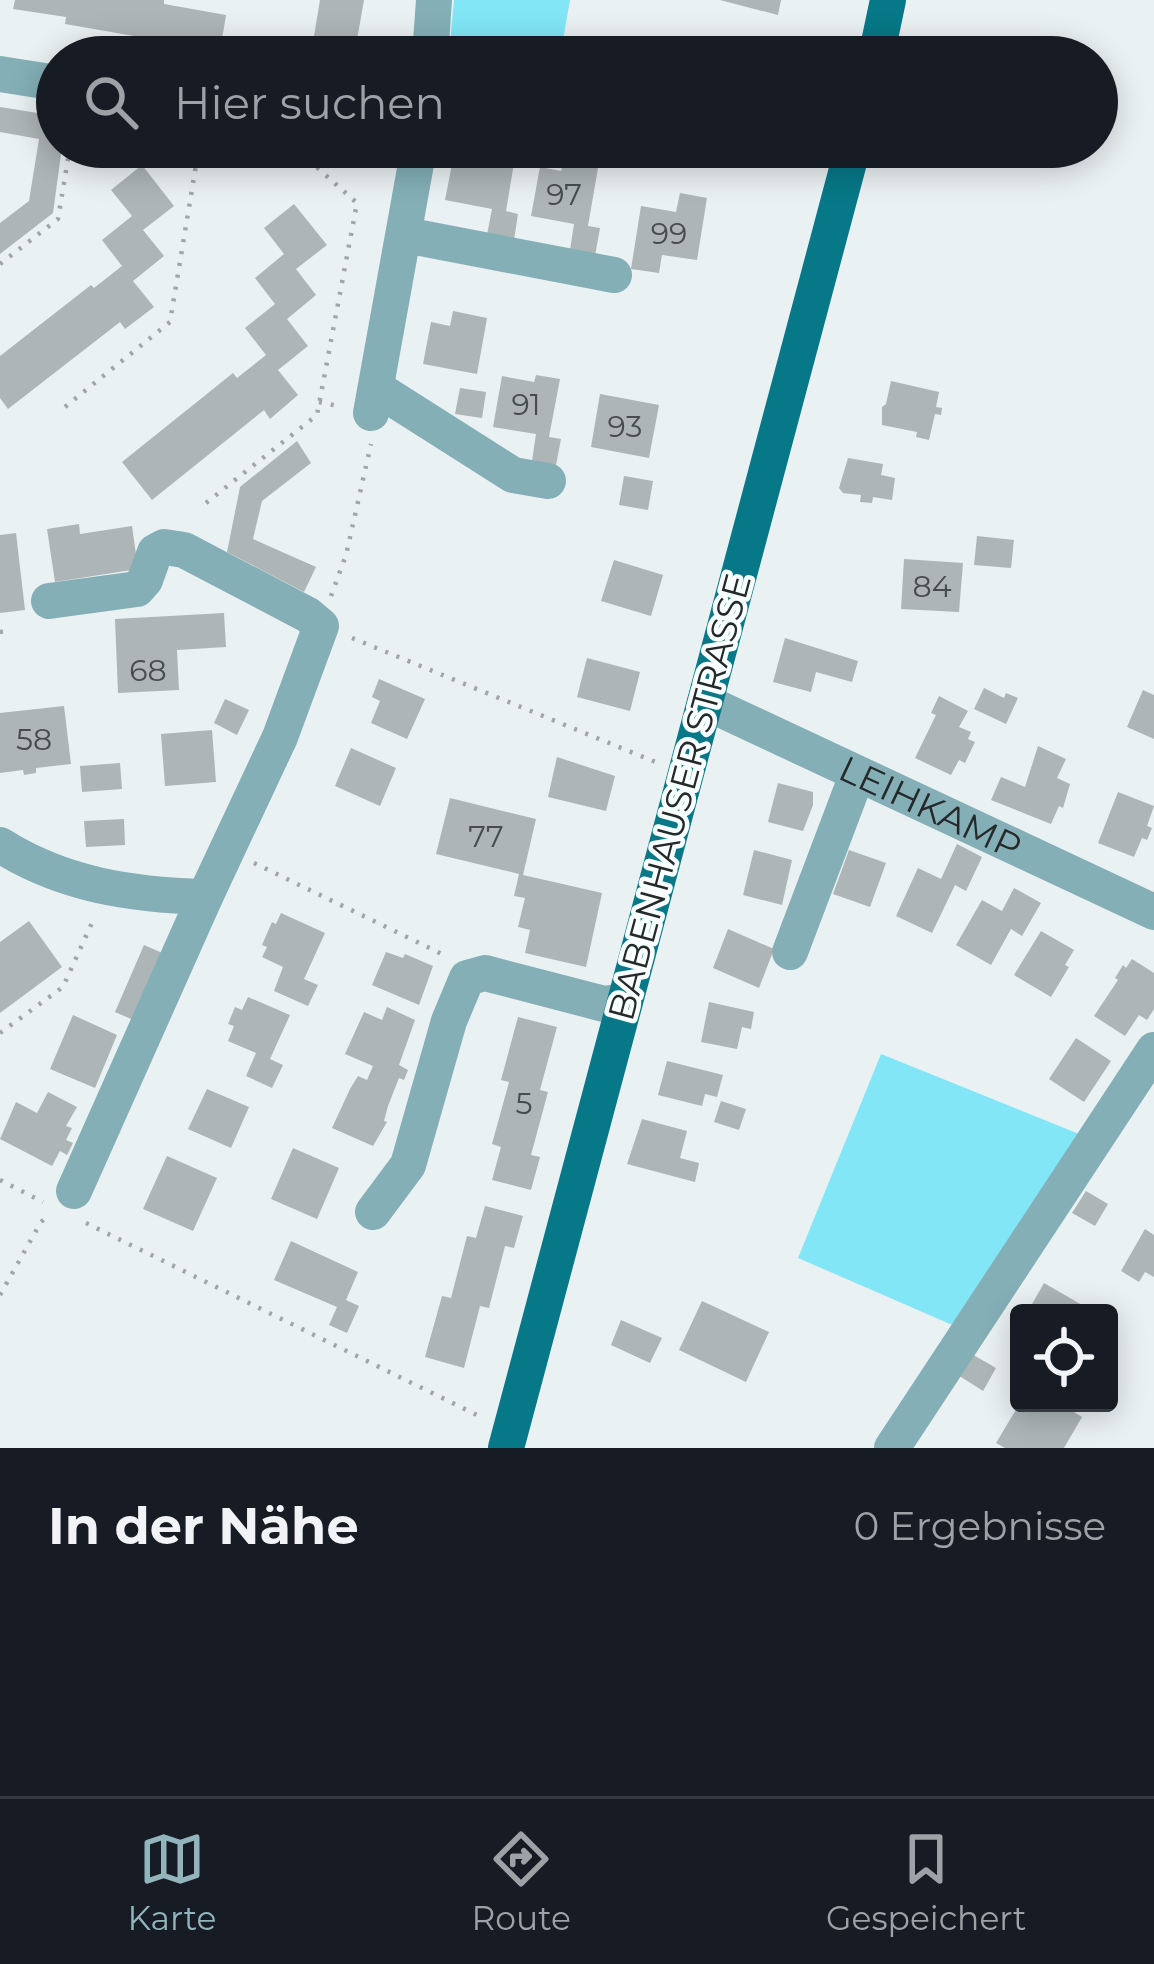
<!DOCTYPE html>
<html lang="de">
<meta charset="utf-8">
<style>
:root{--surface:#171b24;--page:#242831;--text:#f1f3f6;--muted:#9ea1a6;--line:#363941;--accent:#92b4bc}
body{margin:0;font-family:Montserrat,sans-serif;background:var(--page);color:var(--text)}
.controls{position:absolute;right:36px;bottom:36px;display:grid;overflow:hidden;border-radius:12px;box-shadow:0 6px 30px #0003}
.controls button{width:108px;height:108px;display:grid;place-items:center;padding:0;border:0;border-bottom:3px solid var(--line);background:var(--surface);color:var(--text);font:60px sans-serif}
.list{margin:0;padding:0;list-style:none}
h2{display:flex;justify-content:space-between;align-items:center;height:156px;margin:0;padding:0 48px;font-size:51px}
h2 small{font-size:39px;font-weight:400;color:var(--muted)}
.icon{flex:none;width:66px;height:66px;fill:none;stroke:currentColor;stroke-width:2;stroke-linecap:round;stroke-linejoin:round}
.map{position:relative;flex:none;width:1154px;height:1448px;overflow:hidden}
.search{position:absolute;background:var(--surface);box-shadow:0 6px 30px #0003;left:36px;right:36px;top:36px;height:132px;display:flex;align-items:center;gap:30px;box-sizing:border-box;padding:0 42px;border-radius:66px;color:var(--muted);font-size:45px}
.sheet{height:348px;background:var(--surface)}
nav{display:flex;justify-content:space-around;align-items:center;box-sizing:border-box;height:168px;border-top:3px solid var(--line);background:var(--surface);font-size:33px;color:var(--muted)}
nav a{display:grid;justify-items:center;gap:6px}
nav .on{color:var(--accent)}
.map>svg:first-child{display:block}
</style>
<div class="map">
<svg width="1154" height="1448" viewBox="0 0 1154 1448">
<rect width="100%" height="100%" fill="#eaf1f3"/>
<!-- green -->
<g fill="#82e6f7">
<path d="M454 0H570L560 57 449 54Z"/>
<path d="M881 1054 1084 1136 957 1327 798 1258Z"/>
</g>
<!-- building -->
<g fill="#adb5b6">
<path d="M15 0H164V4L226 15 219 57 157 48V40L65 24 66 17 13 9Z"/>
<path d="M320 0H364L354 57 311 54Z"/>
<path d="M720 0H781L778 15Z"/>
<path d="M0 107 57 116V147H62L53 213 0 254V223L29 201 39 139 0 132Z"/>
<path d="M482 147 516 151 506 211 518 214 514 240 487 235 492 209 445 200 455 149 481 154Z"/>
<path d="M563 162 598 168 588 226 600 228 595 256 570 250 574 224 531 216 540 167 561 171Z"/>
<path d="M142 165 174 206 143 230 164 256 133 281 154 307 125 329 120 322 8 409 0 398V356L91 285 94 288 122 266 102 240 132 216 111 190Z"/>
<path d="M680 193 707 198 697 260 662 255 659 273 631 269 641 206 676 212Z"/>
<path d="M294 204 327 245 296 269 316 295 287 319 308 346 278 370 298 395 270 419 264 410 152 500 122 462 233 373 237 378 266 355 245 328 275 304 255 278 284 254 264 228Z"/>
<path d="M453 311 487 318 477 374 423 364 431 322 450 326Z"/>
<path d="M536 375 560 379 549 437 561 439 556 465 532 461 536 434 493 427 502 376 534 382Z"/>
<path d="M891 381 939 392 936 407 942 408 941 415 935 414 929 440 916 437 917 432 882 425V407L886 404Z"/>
<path d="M460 388 486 392 482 418 455 414Z"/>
<path d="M600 394 659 405 649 458 591 447Z"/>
<path d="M297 441 311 463 262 501 253 539 316 567 304 592 227 552 240 487Z"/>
<path d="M848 458 883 464 881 475 895 478 892 500 873 497 872 503 860 502 861 495 843 493 839 488Z"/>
<path d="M624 476 653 481 648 510 619 505Z"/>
<path d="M79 524 80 534 132 526 138 569 55 582 47 529Z"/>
<path d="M16 533 25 610 0 613V535Z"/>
<path d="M977 536 1014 540 1011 568 974 565Z"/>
<path d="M904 559 963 563 959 612 901 609Z"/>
<path d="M614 560 663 575 651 616 601 601Z"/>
<path d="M224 613 226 647 177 650 179 690 118 693 115 619Z"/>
<path d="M785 638 858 661 852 682 816 672 811 692 773 682Z"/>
<path d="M587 658 640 672 630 711 577 697Z"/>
<path d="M379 679 425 699 407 739 371 723 380 701 372 697Z"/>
<path d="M984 688 1004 698 1006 693 1018 698 1006 724 974 709Z"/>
<path d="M1143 690 1154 695V739L1127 727Z"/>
<path d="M939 696 968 711 959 727 971 732 968 739 975 742 965 763 959 760 951 775 915 758 936 715 931 713Z"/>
<path d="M225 699 249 710 237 735 214 723Z"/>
<path d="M64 706 71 764 36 768V773L24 775 23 770 0 773V713Z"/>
<path d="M212 730 216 782 165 786 161 734Z"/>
<path d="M1038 746 1066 759 1057 778 1070 784 1063 808 1059 806 1051 824 991 800 1001 777 1025 787Z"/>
<path d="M351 748 396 768 380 806 335 786Z"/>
<path d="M557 757 615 776 606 811 548 797Z"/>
<path d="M120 763 122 789 82 792 80 766Z"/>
<path d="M778 783 813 792V805L803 831 768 822Z"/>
<path d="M1118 792 1154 806 1147 826 1152 828 1147 840 1142 838 1134 857 1098 843Z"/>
<path d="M450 798 536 819 523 875 602 893 586 967 525 953 530 930 518 927 525 898 514 896 519 874 436 854Z"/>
<path d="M124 819 125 845 86 847 84 821Z"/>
<path d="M957 844 982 857 966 891 955 885 932 933 896 916 918 868 941 879Z"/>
<path d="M754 850 792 860 782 905 743 895Z"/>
<path d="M849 850 886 863 870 907 833 894Z"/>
<path d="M1014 888 1041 903 1022 936 1011 929 991 965 956 945 982 900 1002 911Z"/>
<path d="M281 913 325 933 304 979 318 985 308 1006 274 991 283 967 262 957 267 947 262 945 272 922 276 924Z"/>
<path d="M29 921 62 967 0 1013V942Z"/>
<path d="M728 929 774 949 759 988 713 968Z"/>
<path d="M1041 931 1074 950 1065 965 1069 967 1051 997 1014 975Z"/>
<path d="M144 945 167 955 138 1022 115 1012Z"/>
<path d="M386 952 403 958 405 954 433 966 419 1005 372 985Z"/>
<path d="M1132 959 1154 973V1009L1147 1020 1139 1015 1125 1036 1094 1016 1118 980 1115 978 1123 965 1126 968Z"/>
<path d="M248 997 290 1015 270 1059 283 1065 272 1088 246 1076 256 1053 228 1041 234 1026 228 1024 235 1007 242 1010Z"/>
<path d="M709 1002 754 1012 751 1029 742 1027 737 1049 701 1042Z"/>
<path d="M387 1007 415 1020 399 1065 408 1070 404 1080 399 1078 388 1106 384 1121 387 1122 373 1146 332 1128 350 1089 358 1076 367 1080 373 1066 345 1054 364 1012 382 1020Z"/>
<path d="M73 1015 117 1035 95 1088 50 1069Z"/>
<path d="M518 1017 557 1027 540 1090 548 1092 531 1155 540 1157 531 1190 492 1180 501 1147 492 1144 509 1082 501 1080Z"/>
<path d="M1076 1038 1111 1061 1084 1102 1049 1079Z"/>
<path d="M667 1061 723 1075 717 1097 705 1094 702 1106 658 1095Z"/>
<path d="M207 1089 249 1107 231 1148 188 1129Z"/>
<path d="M48 1092 77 1107 66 1126 72 1128 66 1140 73 1143 67 1155 60 1151 52 1166 0 1139 16 1102 37 1113Z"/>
<path d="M721 1101 746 1109 739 1130 714 1122Z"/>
<path d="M642 1119 687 1131 680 1158 699 1163 695 1182 627 1164Z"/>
<path d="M293 1148 339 1168 317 1219 271 1199Z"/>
<path d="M167 1156 217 1178 193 1231 143 1209Z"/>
<path d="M1086 1191 1108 1204 1095 1226 1072 1213Z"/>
<path d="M485 1206 523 1216 514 1248 505 1246 489 1308 480 1306 464 1368 425 1357 442 1296 451 1298 467 1236 476 1238Z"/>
<path d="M1145 1229 1154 1235V1277L1145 1272 1139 1282 1121 1271Z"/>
<path d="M291 1241 358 1272 346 1300 359 1306 347 1333 329 1325 337 1307 274 1280Z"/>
<path d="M1044 1283 1096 1313H1027Z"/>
<path d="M702 1301 769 1332 746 1382 679 1350Z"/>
<path d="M621 1320 662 1338 650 1363 611 1345Z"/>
<path d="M970 1353 996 1368 983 1391 958 1375Z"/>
<path d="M1020 1403H1059L1082 1417 1064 1448H1005L996 1443Z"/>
</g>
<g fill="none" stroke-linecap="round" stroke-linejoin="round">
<!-- path -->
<g stroke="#a0a5a7" stroke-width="4.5" stroke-dasharray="3 9" stroke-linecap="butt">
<path d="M0 264 58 219 70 147"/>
<path d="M319 402 338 406"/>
<path d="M65 407 170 322 199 147"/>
<path d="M206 503 317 415 357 203 312 163 313 147"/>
<path d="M331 596 346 555 371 444"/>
<path d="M0 632 8 631"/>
<path d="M352 638 658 763"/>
<path d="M254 863 444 955"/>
<path d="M0 1033 63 987 95 916"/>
<path d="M0 1180 43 1202"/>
<path d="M86 1223 479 1416"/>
<path d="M0 1295 41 1222 50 1214"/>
</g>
<!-- minor -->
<g stroke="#84afb7" stroke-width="36">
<path d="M430 57 434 0"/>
<path d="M0 74 57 83"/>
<path d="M405 235 614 275"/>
<path d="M376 388 513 475 548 481"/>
<path d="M371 413 419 147"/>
<path d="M49 601 137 589 145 580 155 552 164 547 184 550 308 615 321 626 280 737 205 897 74 1191"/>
<path id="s1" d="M705 702 1154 912"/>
<path d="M0 845C63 885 132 895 205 897"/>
<path d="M790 952 857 775"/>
<path d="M373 1212 408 1165 449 1021 467 978 485 973 604 1004 624 1001"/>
<path d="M892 1448 1154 1050"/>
</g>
<!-- major -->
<g stroke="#077887" stroke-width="36">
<path d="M876 57 888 0"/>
<path d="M506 1448 853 147"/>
</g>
</g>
<g text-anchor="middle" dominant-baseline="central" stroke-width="9" stroke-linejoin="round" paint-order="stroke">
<!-- number labels -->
<g font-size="30" fill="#484c4c">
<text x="564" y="194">97</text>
<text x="669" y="233">99</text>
<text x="526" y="404">91</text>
<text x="625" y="426">93</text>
<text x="932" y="586">84</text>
<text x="148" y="670">68</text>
<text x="34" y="739">58</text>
<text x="486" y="836">77</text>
<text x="524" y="1103">5</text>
</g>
<!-- street labels -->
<g font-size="36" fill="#262929" stroke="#f9feff">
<text transform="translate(679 797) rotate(-75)">BABENHAUSER STRASSE</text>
<text stroke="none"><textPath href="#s1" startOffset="249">LEIHKAMP</textPath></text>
</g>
</g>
</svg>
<div class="controls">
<button><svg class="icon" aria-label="locate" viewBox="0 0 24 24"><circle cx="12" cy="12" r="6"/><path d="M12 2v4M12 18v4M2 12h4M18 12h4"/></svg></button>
</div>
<div class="search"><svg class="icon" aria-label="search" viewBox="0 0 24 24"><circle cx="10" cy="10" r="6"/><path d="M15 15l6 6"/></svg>Hier suchen</div>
</div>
<section class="sheet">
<h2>In der Nähe<small>0 Ergebnisse</small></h2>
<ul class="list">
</ul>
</section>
<nav>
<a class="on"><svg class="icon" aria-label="map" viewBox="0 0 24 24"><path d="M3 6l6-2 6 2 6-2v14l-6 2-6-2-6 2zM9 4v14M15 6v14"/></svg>Karte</a>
<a><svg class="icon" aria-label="directions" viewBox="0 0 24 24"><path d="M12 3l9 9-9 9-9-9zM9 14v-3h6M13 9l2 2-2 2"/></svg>Route</a>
<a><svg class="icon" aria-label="saved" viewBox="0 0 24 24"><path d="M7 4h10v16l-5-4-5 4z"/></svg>Gespeichert</a>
</nav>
